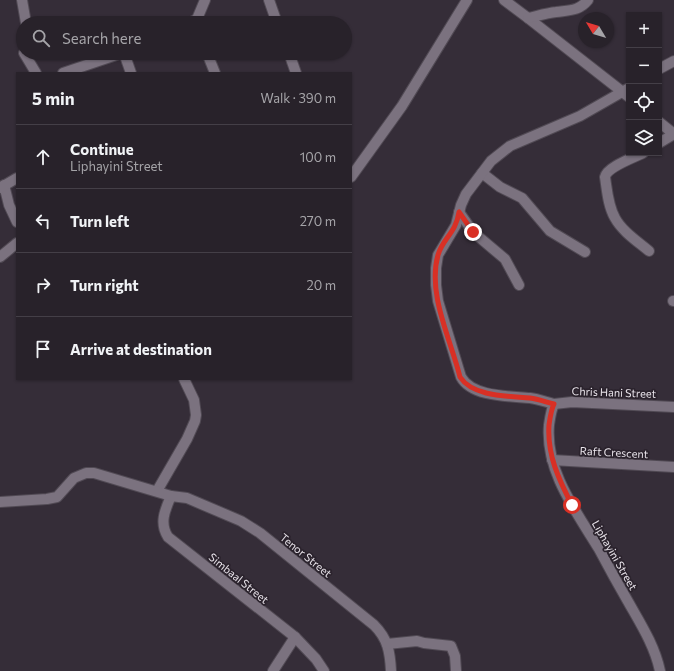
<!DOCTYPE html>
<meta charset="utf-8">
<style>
:root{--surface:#28222a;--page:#342f36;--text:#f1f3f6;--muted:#a5a4a8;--line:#443f47}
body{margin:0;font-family:Commissioner,sans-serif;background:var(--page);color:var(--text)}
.controls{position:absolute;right:12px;top:12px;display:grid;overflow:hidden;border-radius:0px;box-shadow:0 1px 3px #0004}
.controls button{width:36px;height:36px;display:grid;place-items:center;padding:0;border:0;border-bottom:1px solid var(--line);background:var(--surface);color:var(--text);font:20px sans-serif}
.compass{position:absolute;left:578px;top:12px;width:36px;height:36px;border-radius:50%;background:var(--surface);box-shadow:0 1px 3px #0004;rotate:308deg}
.stop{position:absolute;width:12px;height:12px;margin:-9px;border:3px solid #d93025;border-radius:50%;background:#fff}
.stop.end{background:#d93025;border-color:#fff;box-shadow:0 1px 4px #0008}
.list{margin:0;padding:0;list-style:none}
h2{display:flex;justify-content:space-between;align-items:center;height:52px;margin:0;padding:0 16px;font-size:17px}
h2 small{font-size:13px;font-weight:400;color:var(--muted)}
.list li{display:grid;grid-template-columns:26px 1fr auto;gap:12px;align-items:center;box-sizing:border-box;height:64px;padding:0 16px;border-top:1px solid var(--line)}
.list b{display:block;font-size:15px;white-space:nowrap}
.list p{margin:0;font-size:13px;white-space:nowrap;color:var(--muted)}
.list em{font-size:13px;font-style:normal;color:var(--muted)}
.icon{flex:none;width:22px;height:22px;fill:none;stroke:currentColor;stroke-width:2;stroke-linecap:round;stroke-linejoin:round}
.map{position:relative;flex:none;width:674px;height:671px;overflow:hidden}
.search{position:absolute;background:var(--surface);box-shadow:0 1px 3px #0004;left:16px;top:16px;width:336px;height:44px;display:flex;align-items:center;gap:10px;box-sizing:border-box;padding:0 14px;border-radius:22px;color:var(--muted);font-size:15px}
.panel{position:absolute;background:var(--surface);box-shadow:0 1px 3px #0004;left:16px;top:72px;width:336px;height:308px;border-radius:0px}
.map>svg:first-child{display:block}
</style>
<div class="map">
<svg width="674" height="671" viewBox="0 0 674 671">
<rect width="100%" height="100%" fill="#352d38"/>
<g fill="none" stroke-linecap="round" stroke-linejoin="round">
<defs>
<g id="minor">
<path d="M22 0 26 23"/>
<path d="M269 0 277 23"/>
<path d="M504 0 528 18 629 97"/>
<path d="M528 18C537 16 547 13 556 12 570 10 579 11 588 0"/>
<path d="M189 23 197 19 205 0"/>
<path d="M24 53 36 73"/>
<path d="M124 53 131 73"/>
<path d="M207 53 215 73"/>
<path d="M289 53 296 73"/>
<path d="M659 69 674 61"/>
<path d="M63 73 122 53"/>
<path d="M659 122 674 134"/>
<path d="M659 143 674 134"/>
<path d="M643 153C633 158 607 167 605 177 607 190 608 206 615 218 622 231 637 241 649 251"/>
<path d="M482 173 500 187 522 198 550 231 585 252"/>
<path d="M351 177 402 106 467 0"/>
<path d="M4 185 9 205 17 222"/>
<path d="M0 188 17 178"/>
<path d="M459 212 473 232 505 259 519 285"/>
<path d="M0 257 17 243"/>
<path d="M673 301H674"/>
<path d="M554 404C546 402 538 399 530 398 509 396 472 397 461 377L438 301 436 285V268L438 255 456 225 461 205 466 194 491 161 510 146 580 116 629 88"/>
<path d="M554 404C551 410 550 418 549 425 545 471 576 511 599 549 609 568 619 586 630 605 642 626 655 647 660 671"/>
<path d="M554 404 572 402 674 407"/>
<path d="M552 460 674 467"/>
<path d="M157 491 187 439 195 421 196 415 194 400 184 379"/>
<path d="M171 496C165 510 159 523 168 537L295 637 316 659 324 671"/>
<path d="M0 502 47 499 57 497 74 478 86 473H94L171 496 187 498 241 521 260 533 374 625C388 639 390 652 391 671"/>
<path d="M387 644 417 641 424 643 451 646 455 656 456 671"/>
<path d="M273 671 295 637"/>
</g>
</defs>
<!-- minor casing -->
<use href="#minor" stroke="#514a54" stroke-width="12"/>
<!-- minor -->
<use href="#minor" stroke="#7b727f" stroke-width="10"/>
</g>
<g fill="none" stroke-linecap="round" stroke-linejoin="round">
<!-- route -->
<path stroke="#d93025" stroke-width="5" d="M473 232 459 212C456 233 443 238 438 255 427 294 451 340 460 377 473 397 509 396 530 398 538 399 546 402 554 404 551 410 550 418 549 425 547 455 559 480 572 505"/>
</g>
<g text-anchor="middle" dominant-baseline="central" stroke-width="3.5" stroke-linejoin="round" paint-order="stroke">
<!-- street labels -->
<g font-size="11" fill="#e7e2e9" stroke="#2b232d">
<text transform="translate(614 392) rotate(2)">Chris Hani Street</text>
<text transform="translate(614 452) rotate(3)">Raft Crescent</text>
<text transform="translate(306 555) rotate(39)">Tenor Street</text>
<text transform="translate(615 555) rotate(60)">Liphayini Street</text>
<text transform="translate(239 578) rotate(39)">Simbaal Street</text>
</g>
</g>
</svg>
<div class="controls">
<button>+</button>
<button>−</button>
<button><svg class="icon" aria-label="locate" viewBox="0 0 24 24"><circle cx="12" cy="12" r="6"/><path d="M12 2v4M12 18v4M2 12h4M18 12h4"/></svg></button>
<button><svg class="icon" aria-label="layers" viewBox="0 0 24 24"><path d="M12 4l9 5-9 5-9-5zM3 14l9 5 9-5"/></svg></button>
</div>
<svg class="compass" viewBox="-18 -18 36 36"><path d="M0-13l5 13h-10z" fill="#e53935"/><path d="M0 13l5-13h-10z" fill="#a5a4a8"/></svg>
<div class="stop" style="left:572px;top:505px"></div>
<div class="stop end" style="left:473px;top:232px"></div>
<div class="search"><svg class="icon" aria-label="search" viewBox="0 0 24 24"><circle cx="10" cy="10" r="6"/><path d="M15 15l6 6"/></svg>Search here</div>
<section class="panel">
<h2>5 min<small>Walk · 390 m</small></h2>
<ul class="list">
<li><svg class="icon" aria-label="ahead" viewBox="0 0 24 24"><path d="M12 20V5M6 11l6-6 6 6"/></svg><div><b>Continue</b><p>Liphayini Street</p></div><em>100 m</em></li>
<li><svg class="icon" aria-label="left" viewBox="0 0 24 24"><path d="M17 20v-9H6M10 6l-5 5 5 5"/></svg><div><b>Turn left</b></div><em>270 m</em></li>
<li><svg class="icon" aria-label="right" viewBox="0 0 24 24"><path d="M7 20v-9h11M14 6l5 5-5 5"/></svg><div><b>Turn right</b></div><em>20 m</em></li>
<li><svg class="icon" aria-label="arrive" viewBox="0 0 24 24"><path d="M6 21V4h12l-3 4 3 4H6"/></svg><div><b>Arrive at destination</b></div></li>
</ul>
</section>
</div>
